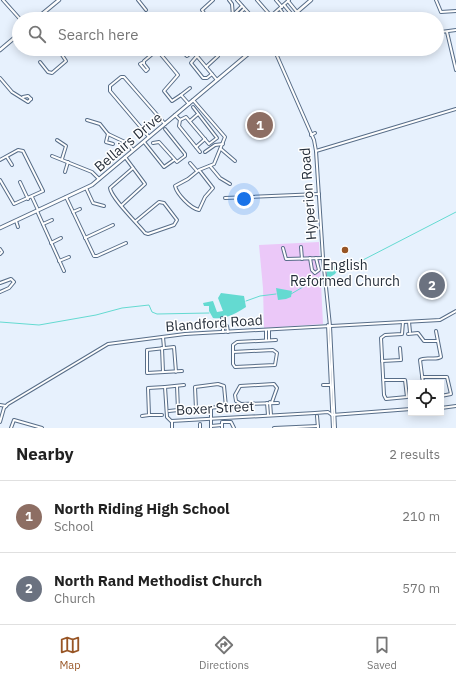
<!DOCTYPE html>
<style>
:root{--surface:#fff;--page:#f2f2f2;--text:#222;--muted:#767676;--line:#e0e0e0;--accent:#985525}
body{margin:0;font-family:"IBM Plex Sans",sans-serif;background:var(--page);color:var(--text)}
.controls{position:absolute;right:12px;bottom:12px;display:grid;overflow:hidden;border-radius:0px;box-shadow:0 2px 10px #0003}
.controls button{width:36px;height:36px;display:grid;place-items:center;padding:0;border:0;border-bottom:1px solid var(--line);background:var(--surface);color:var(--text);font:20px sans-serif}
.you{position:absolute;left:244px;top:199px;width:14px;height:14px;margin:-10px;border:3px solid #fff;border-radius:50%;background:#1a73e8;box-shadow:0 0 0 6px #1a73e833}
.badge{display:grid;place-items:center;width:26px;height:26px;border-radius:50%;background:var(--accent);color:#fff;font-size:13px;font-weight:700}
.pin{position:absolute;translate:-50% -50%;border:2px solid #fff;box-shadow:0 1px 4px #0006}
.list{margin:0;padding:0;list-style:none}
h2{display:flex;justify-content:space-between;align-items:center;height:52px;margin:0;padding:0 16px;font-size:17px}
h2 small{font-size:13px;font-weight:400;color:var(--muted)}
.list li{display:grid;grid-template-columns:26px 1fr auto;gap:12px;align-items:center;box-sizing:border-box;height:72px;padding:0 16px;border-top:1px solid var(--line)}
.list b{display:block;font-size:15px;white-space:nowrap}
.list p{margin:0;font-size:13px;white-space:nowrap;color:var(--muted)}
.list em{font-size:13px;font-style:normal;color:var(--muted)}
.icon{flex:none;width:22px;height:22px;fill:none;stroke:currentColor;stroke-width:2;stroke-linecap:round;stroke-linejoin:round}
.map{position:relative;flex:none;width:456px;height:428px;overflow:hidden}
.search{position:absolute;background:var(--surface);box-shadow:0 2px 10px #0003;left:12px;right:12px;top:12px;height:44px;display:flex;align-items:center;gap:10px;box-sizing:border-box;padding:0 14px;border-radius:22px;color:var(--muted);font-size:15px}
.sheet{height:196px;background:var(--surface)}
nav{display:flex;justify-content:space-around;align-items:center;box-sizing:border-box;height:56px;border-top:1px solid var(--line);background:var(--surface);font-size:11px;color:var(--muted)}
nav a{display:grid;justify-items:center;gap:2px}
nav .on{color:var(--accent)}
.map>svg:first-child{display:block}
</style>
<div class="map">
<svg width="456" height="428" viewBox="0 0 456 428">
<rect width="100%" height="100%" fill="#e7f1fd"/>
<!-- green -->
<path fill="#ebc8f8" d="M319 242 323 324 264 328 263 288 259 245Z"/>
<!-- water -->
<g fill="#64dad1">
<path d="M341 265 335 274 327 279V268Z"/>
<path d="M276 288 292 291 291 297 286 299 278 300Z"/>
<path d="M221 293 244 296 246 307C237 313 224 320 213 318L209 311V306H204L203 303 213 301 217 312 223 311 218 298Z"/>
</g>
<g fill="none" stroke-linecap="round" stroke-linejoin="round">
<!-- stream -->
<g stroke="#64dad1" stroke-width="1">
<path d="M338 269 361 261 456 212"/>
<path d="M291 294 320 277"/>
<path d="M246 301 260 296 276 294"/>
<path d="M0 322 39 325 96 315 122 308 149 305 152 312 157 314 209 313"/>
</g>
<defs>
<g id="minor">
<path d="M3 0 20 19"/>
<path d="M138 0 146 10"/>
<path d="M229 0 232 4 233 16"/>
<path d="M237 0 254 19"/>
<path d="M257 0 271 16 289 0"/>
<path d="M276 0 282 7"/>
<path d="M436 0 441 12 456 11"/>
<path d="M288 1 297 12 300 19"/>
<path d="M284 5 293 16"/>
<path d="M280 9 284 15 280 19"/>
<path d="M233 15 242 6"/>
<path d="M235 15V18H233V16Z"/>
<path d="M236 17 244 9"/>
<path d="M208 19 202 10 213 0"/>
<path d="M441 32 456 30"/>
<path d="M447 32 456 70"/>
<path d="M179 49 187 56 196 49"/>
<path d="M191 49 217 80"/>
<path d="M274 49 314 140 316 151 323 258 330 326 335 428"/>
<path d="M197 56 191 63 203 78H207L212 74"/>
<path d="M40 62 48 72 52 73 66 61 58 49"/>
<path d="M144 62 140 64 146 71 148 69 144 64V61L156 51H158L178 75 164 91 172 101 181 95 189 104"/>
<path d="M206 67 218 56"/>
<path d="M0 78 12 92 28 102 31 99"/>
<path d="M181 95 190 88"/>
<path d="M23 97 28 96 31 99"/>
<path d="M193 100 225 137 214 164 199 170 188 179 175 186C177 194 190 208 199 210L205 197 213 188 199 170"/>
<path d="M175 115 180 120 179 126 200 152"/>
<path d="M87 120 100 124 108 134 127 143 133 150"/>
<path d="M180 120 186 117 209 144 217 138 193 107"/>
<path d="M190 121 198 114"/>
<path d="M108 134 106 142 113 144"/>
<path d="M311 135 315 133"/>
<path d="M149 137 110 91V86L121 77H124L165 124"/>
<path d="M57 140 66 146 62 159"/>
<path d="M144 142 164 167 174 160"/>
<path d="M153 143 159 142 177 162 185 156V154L165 129"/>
<path d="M196 147 205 139"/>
<path d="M221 149 235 161"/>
<path d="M316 151 456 109"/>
<path d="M205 152 215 145 223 144"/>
<path d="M52 156 92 172 99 179"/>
<path d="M7 157 12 165"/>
<path d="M0 160 18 150 23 151 43 191 14 204 0 180"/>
<path d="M190 163 197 171"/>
<path d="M210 166 220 178 230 184"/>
<path d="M133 168 110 188C111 198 138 224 145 233L148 234 174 225 177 220 164 203 159 202 136 221"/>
<path d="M65 172 68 162"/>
<path d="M20 182 28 199"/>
<path d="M86 188 93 203 104 206"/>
<path d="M32 197 38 210"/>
<path d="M66 197 94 256H97L126 243"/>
<path d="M225 198 319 194"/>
<path d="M122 205 145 184 125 157"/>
<path d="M37 211 64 271"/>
<path d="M73 212 80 209"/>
<path d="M16 221 18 227"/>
<path d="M43 224 52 220"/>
<path d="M85 238 113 225"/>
<path d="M51 243 61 238"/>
<path d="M301 247 302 259"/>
<path d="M283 248 286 259 323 258"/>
<path d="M0 249 2 252 0 254"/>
<path d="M310 258 312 270 315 273 319 270 316 258"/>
<path d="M59 261 69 257"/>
<path d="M0 283 11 279 14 282 9 288 0 292"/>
<path d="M222 318 225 321"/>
<path d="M409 322 410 332"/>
<path d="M328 325 333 428"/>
<path d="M223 326V332"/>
<path d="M227 326 228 332"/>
<path d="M266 330V340"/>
<path d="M269 330V340"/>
<path d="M408 334 418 333 424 341H437"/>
<path d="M163 337 164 348"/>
<path d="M162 348 163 372"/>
<path d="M233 352 273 350 277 353 275 365 235 367 233 364V345L237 342 276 340"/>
<path d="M382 361 401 360 400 348"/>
<path d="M176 372 174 347 147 350V373L182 371"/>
<path d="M422 377H447L451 394 441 396"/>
<path d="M383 380H405L407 397 386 399 384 395 381 338 385 335 402 334 403 322"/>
<path d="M423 383 420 360C426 356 435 361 441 357L436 331"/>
<path d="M184 385 165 387 167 417 171 421 315 413 328 412 332 415 411 409"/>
<path d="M323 385H330"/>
<path d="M177 386 178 410H187"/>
<path d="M270 402 271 415"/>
<path d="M272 402 277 388 274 384 240 386 235 395 236 401 241 404 278 403"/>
<path d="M267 403 268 415"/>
<path d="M0 405 6 406"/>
<path d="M211 408V428"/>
<path d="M441 408 456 406"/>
<path d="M193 409 233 406"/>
<path d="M196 409 195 387 218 384 224 386 226 407"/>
<path d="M169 411 178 410"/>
<path d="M149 415H162"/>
<path d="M142 416 149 415 148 388 165 387"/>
<path d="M317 416 318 428"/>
<path d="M172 421V428"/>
<path d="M0 422 4 408 8 404 108 344 185 334 440 320 456 311"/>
<path d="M200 424V428"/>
<path d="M211 426 222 425"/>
<path d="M11 428 14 420 42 428"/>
<path d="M222 428V422H231L234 428"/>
<path d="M274 428 318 426"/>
</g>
<g id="tertiary">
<path d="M36 19 59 0"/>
<path d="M289 19 311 0"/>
<path d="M0 50 19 34"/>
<path d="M0 228 92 185 254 49"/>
</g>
</defs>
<!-- minor casing -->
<use href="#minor" stroke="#576d88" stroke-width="4"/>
<!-- tertiary casing -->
<use href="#tertiary" stroke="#576d88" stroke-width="4.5"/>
<!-- minor -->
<use href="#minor" stroke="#fff" stroke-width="2"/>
<!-- tertiary -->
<use href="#tertiary" stroke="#fff" stroke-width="2.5"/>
</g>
<!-- markers -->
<circle fill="#985525" stroke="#fff" stroke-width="1.5" cx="345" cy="250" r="4"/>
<g text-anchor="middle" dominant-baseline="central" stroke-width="3" stroke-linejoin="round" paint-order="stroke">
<!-- street labels -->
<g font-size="14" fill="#262f3b" stroke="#fff">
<text transform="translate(128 142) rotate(-40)">Bellairs Drive</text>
<text transform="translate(308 194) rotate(-94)">Hyperion Road</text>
<text transform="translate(214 323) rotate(-4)">Blandford Road</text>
<text transform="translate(215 408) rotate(-3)">Boxer Street</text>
</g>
<!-- poi labels -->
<g font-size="14" fill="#262f3b" stroke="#fff">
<text x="345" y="265">English<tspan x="345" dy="16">Reformed Church</tspan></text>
</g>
</g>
</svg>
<div class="controls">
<button><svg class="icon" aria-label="locate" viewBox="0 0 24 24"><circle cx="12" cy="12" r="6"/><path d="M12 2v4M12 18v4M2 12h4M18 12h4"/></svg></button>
</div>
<div class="you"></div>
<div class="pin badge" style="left:260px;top:125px;background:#8d6e63">1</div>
<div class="pin badge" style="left:432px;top:285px;background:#6b7280">2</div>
<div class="search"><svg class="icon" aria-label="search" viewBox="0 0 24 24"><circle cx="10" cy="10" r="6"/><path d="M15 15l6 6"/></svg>Search here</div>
</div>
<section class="sheet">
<h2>Nearby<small>2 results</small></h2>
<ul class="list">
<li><span class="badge" style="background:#8d6e63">1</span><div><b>North Riding High School</b><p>School</p></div><em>210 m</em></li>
<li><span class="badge" style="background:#6b7280">2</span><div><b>North Rand Methodist Church</b><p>Church</p></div><em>570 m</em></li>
</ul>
</section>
<nav>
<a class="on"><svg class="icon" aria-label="map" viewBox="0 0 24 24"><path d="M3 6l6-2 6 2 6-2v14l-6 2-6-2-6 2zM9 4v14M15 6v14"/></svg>Map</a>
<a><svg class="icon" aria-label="directions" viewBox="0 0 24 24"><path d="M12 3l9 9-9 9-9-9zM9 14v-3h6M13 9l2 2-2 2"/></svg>Directions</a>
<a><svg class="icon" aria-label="saved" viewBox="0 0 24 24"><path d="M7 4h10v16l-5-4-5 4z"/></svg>Saved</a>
</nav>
